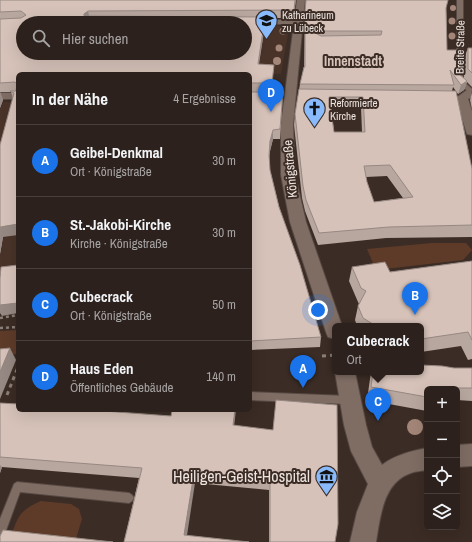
<!DOCTYPE html>
<html lang="de">
<meta charset="utf-8">
<style>
:root{--surface:#2c211c;--page:#382e29;--text:#f1f3f6;--muted:#a6a3a3;--line:#483e3b;--accent:#1a73e8}
body{margin:0;font-family:"Archivo Narrow",sans-serif;background:var(--page);color:var(--text)}
.controls{position:absolute;right:12px;bottom:12px;display:grid;overflow:hidden;border-radius:6px;box-shadow:0 4px 16px #0002}
.controls button{width:36px;height:36px;display:grid;place-items:center;padding:0;border:0;border-bottom:1px solid var(--line);background:var(--surface);color:var(--text);font:20px sans-serif}
.you{position:absolute;left:318px;top:310px;width:14px;height:14px;margin:-10px;border:3px solid #fff;border-radius:50%;background:#1a73e8;box-shadow:0 0 0 6px #1a73e833}
.badge{display:grid;place-items:center;width:26px;height:26px;border-radius:50%;background:var(--accent);color:#fff;font-size:13px;font-weight:700}
.pin{position:absolute;translate:-50% -33px;filter:drop-shadow(0 1px 2px #0008)}
.pin::after{content:'';position:absolute;top:21px;width:14px;height:12px;background:inherit;clip-path:polygon(0 0,100% 0,50% 100%)}
.popup{position:absolute;left:332px;top:323px;width:92px;height:52px;box-sizing:border-box;display:grid;place-content:center;border-radius:6px;background:var(--surface);filter:drop-shadow(0 1px 3px #0005);font-size:13px;white-space:nowrap;color:var(--muted)}
.popup b{font-size:15px;color:var(--text)}
.popup::after{content:'';position:absolute;left:50%;top:100%;margin-left:-8px;border:8px solid transparent;border-top-color:var(--surface)}
.list{margin:0;padding:0;list-style:none}
h2{display:flex;justify-content:space-between;align-items:center;height:52px;margin:0;padding:0 16px;font-size:17px}
h2 small{font-size:13px;font-weight:400;color:var(--muted)}
.list li{display:grid;grid-template-columns:26px 1fr auto;gap:12px;align-items:center;box-sizing:border-box;height:72px;padding:0 16px;border-top:1px solid var(--line)}
.list b{display:block;font-size:15px;white-space:nowrap}
.list p{margin:0;font-size:13px;white-space:nowrap;color:var(--muted)}
.list em{font-size:13px;font-style:normal;color:var(--muted)}
.icon{flex:none;width:22px;height:22px;fill:none;stroke:currentColor;stroke-width:2;stroke-linecap:round;stroke-linejoin:round}
.map{position:relative;flex:none;width:472px;height:542px;overflow:hidden}
.search{position:absolute;background:var(--surface);box-shadow:0 4px 16px #0002;left:16px;top:16px;width:236px;height:44px;display:flex;align-items:center;gap:10px;box-sizing:border-box;padding:0 14px;border-radius:22px;color:var(--muted);font-size:15px}
.panel{position:absolute;background:var(--surface);box-shadow:0 4px 16px #0002;left:16px;top:72px;width:236px;height:340px;border-radius:6px}
.map>svg:first-child{display:block}
</style>
<div class="map">
<svg width="472" height="542" viewBox="0 0 472 542">
<rect width="100%" height="100%" fill="#3b2c25"/>
<!-- built -->
<g fill="#493329">
<path d="M245 24 284 26 289 28 281 74 204 71 118 74 245 53Z"/>
<path d="M3 102H18V270L0 273V110Z"/>
</g>
<!-- green -->
<g fill="#5e3b29">
<path d="M432 243H466L472 250 463 260 376 270 367 249Z"/>
<path d="M18 330V354L0 355V331Z"/>
<path d="M41 501 71 504 79 509 82 519 75 542H38L10 539C18 517 18 511 41 501Z"/>
</g>
<g fill="none" stroke-linecap="round" stroke-linejoin="round">
<defs>
<g id="service">
<path d="M250 392 348 396 351 397 352 400 351 403 348 404 250 400Z"/>
<path d="M17 482 129 493 132 495 134 498 132 501 129 503 20 492 4 536 0 537V519L14 484Z"/>
</g>
<path id="pedestrian" d="M457 0H463V81L472 89 471 94 457 82Z"/>
<g id="minor">
<path d="M244 20H298L302 22 298 24H247L244 23Z"/>
<rect x="0" y="93" width="18" height="6"/>
</g>
<g id="tertiary">
<path d="M297 0H305L293 125 295 175 306 222 342 326H335V339L328 337 326 332 290 222 281 175V125Z"/>
<path d="M471 88 472 97 468 99 472 111V135L467 134 466 131 456 98 467 90Z"/>
<path d="M335 372H355L366 425 372 447 382 465C395 455 411 451 427 448V470C422 471 416 471 411 473 383 482 380 518 376 542H350L357 512 368 484 351 451 344 425Z"/>
<path d="M472 444V466L457 467V445Z"/>
</g>
</defs>
<!-- service casing -->
<use href="#service" stroke="#574a44" stroke-width="2"/>
<!-- pedestrian casing -->
<use href="#pedestrian" stroke="#574a44" stroke-width="2"/>
<!-- minor casing -->
<use href="#minor" stroke="#574a44" stroke-width="2"/>
<!-- tertiary casing -->
<use href="#tertiary" stroke="#574a44" stroke-width="2"/>
<!-- path-far1 -->
<g stroke="#8a7e78" stroke-width="2.5" stroke-dasharray="3 3" stroke-linecap="butt">
<path d="M0 318 18 315"/>
<path d="M0 328 18 327"/>
</g>
<!-- path -->
<g stroke="#8a7e78" stroke-width="3" stroke-dasharray="4 4" stroke-linecap="butt">
<path d="M322 356 335 355"/>
<path d="M7 395 18 367"/>
</g>
<!-- service -->
<use href="#service" fill="#7f6d64" fill-rule="evenodd"/>
<!-- pedestrian -->
<use href="#pedestrian" fill="#7f6d64" fill-rule="evenodd"/>
<!-- minor -->
<use href="#minor" fill="#7f6d64" fill-rule="evenodd"/>
<!-- tertiary -->
<use href="#tertiary" fill="#7f6d64" fill-rule="evenodd"/>
</g>
<!-- trees -->
<g fill="#a48678">
<circle cx="453" cy="8" r="3"/>
<circle cx="452" cy="21" r="3.5"/>
<circle cx="283" cy="31" r="3.5"/>
<circle cx="452" cy="36" r="3.5"/>
<circle cx="279" cy="48" r="3.5"/>
<circle cx="277" cy="61" r="4"/>
<circle cx="415" cy="427" r="8"/>
</g>
<!-- wall -->
<g fill="#b8a79f" fill-rule="evenodd">
<path d="M0 0H296L293 18H265V25L259 64 274 65 271 92H283L280 139H273L270 151 269 158 270 170 279 207 321 337 320 347 250 350V74H18L3 237 0 254V145L13 98 11 92H0L3 100 0 108Z"/>
<path d="M306 0 446 8 447 50 458 73 464 79V58L468 48H472V87L467 82 464 90 458 94 453 87 452 91 472 169V237L386 238 318 245 305 211 302 198 294 125 295 114 300 84 304 67 305 20ZM331 107H361L362 132H334ZM387 176 403 198 374 202 367 182 366 177Z"/>
<path d="M472 93V109L470 100Z"/>
<path d="M472 261V359L468 360 461 346 421 352V326H357L355 320 358 306 359 304 358 302 349 281 352 267 390 272Z"/>
<path d="M454 368H472V401L457 400V389H427V411L367 400 371 372H421Z"/>
<path d="M0 403 234 425 335 542H269V490L195 483 124 542 139 478 2 467 0 473Z"/>
</g>
<!-- shaded-wall -->
<g fill="#968882">
<path d="M295 0H296L293 18 294 10Z"/>
<path d="M88 11 90 20 85 22 84 14Z"/>
<path d="M265 17V25L257 73 258 64Z"/>
<path d="M467 81 464 90 458 94 461 85Z"/>
<path d="M0 92 3 100 0 108Z"/>
<path d="M273 130V139L270 151 268 165 270 141Z"/>
<path d="M18 224V235L3 237 0 254V227Z"/>
<path d="M18 303V313L2 316 0 313V305Z"/>
<path d="M10 348 16 360 0 399V372Z"/>
<path d="M235 410H236L233 436V425Z"/>
<path d="M0 465 2 467 0 473Z"/>
<path d="M194 473 195 483 186 542 184 535Z"/>
</g>
<!-- building -->
<g fill="#d6c2b9" stroke="#968882" fill-rule="evenodd">
<path d="M0 0H295L294 10 88 11 84 14V16L265 17 258 64 274 65 272 83H250V84V74H18V224L0 227V145L14 93 10 91H16L17 84 15 82 0 83V19L21 18 26 15 21 11 0 12ZM23 23H245V53H23Z"/>
<path d="M306 0H448L446 8 447 50H458V73L467 81 461 85 450 70 454 85 300 84 304 67H305V12ZM321 31H382L381 35 321 36 317 34Z"/>
<path d="M468 48H472V73L468 69Z"/>
<path d="M299 89 456 91 472 169V225L389 227 319 233 306 200 303 186 295 114ZM329 97H363L365 132H334ZM390 165 413 197 374 202 367 182 364 166Z"/>
<path d="M250 92H283L280 129 273 130 270 141 269 155 270 170 279 207 300 265 321 337 250 341Z"/>
<path d="M472 261V340L468 332 421 339V326H376L363 318 358 306 366 291 361 288 352 267 385 262 390 272Z"/>
<path d="M18 265V303L0 305V278L1 267Z"/>
<path d="M10 348 0 372V349Z"/>
<path d="M421 365 442 366 454 368H472V388H453V389H427V397L371 387 373 372H421Z"/>
<path d="M276 400 337 405 338 524 335 542H270V480L194 473 184 535 249 542H124L142 468 0 457V403L18 404V410H90L171 416 172 410H235L233 425 273 430Z"/>
<path d="M3 530 113 542H0V536Z"/>
</g>
<!-- icons -->
<defs>
<symbol id="school-pin" viewBox="-11 -11 22 30"><path d="M0 17L-7.5 6A9.5 9.5 0 1 1 7.5 6Z" fill="#88bafc" stroke="#3b2c25"/><path d="M0-5L7-2L0 1L-7-2ZM-4 1L0 2.5L4 1V4Q0 6-4 4Z" fill="#111"/></symbol>
<symbol id="church-pin" viewBox="-11 -11 22 30"><path d="M0 17L-7.5 6A9.5 9.5 0 1 1 7.5 6Z" fill="#88bafc" stroke="#3b2c25"/><path d="M-1.2-6h2.4v3.5h3.3v2.4h-3.3V6h-2.4V-.1h-3.3v-2.4h3.3Z" fill="#111"/></symbol>
<symbol id="museum-pin" viewBox="-11 -11 22 30"><path d="M0 17L-7.5 6A9.5 9.5 0 1 1 7.5 6Z" fill="#88bafc" stroke="#3b2c25"/><path d="M0-6L6-3V-2H-6V-3ZM-5-1h2V3h-2ZM-1-1h2V3h-2ZM3-1h2V3H3ZM-6 4H6V6H-6Z" fill="#111"/></symbol>
</defs>
<g fill-rule="evenodd">
<use href="#school-pin" x="254" y="8" width="25" height="34"/>
<use href="#church-pin" x="302" y="96" width="25" height="34"/>
<use href="#museum-pin" x="314" y="464" width="25" height="34"/>
</g>
<g text-anchor="middle" dominant-baseline="central" stroke-width="4" stroke-linejoin="round" paint-order="stroke">
<!-- far-poi labels -->
<g font-size="11" fill="#eee4df" stroke="#3b2c25" text-anchor="start">
<text x="282" y="15">Katharineum<tspan x="282" dy="13">zu Lübeck</tspan></text>
<text x="330" y="103">Reformierte<tspan x="330" dy="13">Kirche</tspan></text>
</g>
<!-- far-street labels -->
<g font-size="11" fill="#eee4df" stroke="#3b2c25">
<text transform="translate(460 47) rotate(-89)">Breite Straße</text>
</g>
<!-- street labels -->
<g font-size="13" fill="#eee4df" stroke="#3b2c25">
<text transform="translate(290 169) rotate(-95)">Königstraße</text>
</g>
<!-- far-district labels -->
<g font-size="14" font-weight="bold" fill="#d8c4bb" stroke="#3b2c25">
<text x="353" y="61">Innenstadt</text>
</g>
<!-- near-poi labels -->
<g font-size="16" fill="#eee4df" stroke="#3b2c25" text-anchor="end">
<text x="310" y="476">Heiligen-Geist-Hospital</text>
</g>
</g>
</svg>
<div class="controls">
<button>+</button>
<button>−</button>
<button><svg class="icon" aria-label="locate" viewBox="0 0 24 24"><circle cx="12" cy="12" r="6"/><path d="M12 2v4M12 18v4M2 12h4M18 12h4"/></svg></button>
<button><svg class="icon" aria-label="layers" viewBox="0 0 24 24"><path d="M12 4l9 5-9 5-9-5zM3 14l9 5 9-5"/></svg></button>
</div>
<div class="you"></div>
<div class="pin badge" style="left:303px;top:388px">A</div>
<div class="pin badge" style="left:415px;top:315px">B</div>
<div class="pin badge" style="left:378px;top:421px">C</div>
<div class="popup"><b>Cubecrack</b>Ort</div>
<div class="pin badge" style="left:271px;top:112px">D</div>
<div class="search"><svg class="icon" aria-label="search" viewBox="0 0 24 24"><circle cx="10" cy="10" r="6"/><path d="M15 15l6 6"/></svg>Hier suchen</div>
<section class="panel">
<h2>In der Nähe<small>4 Ergebnisse</small></h2>
<ul class="list">
<li><span class="badge">A</span><div><b>Geibel-Denkmal</b><p>Ort · Königstraße</p></div><em>30 m</em></li>
<li><span class="badge">B</span><div><b>St.-Jakobi-Kirche</b><p>Kirche · Königstraße</p></div><em>30 m</em></li>
<li><span class="badge">C</span><div><b>Cubecrack</b><p>Ort · Königstraße</p></div><em>50 m</em></li>
<li><span class="badge">D</span><div><b>Haus Eden</b><p>Öffentliches Gebäude</p></div><em>140 m</em></li>
</ul>
</section>
</div>
